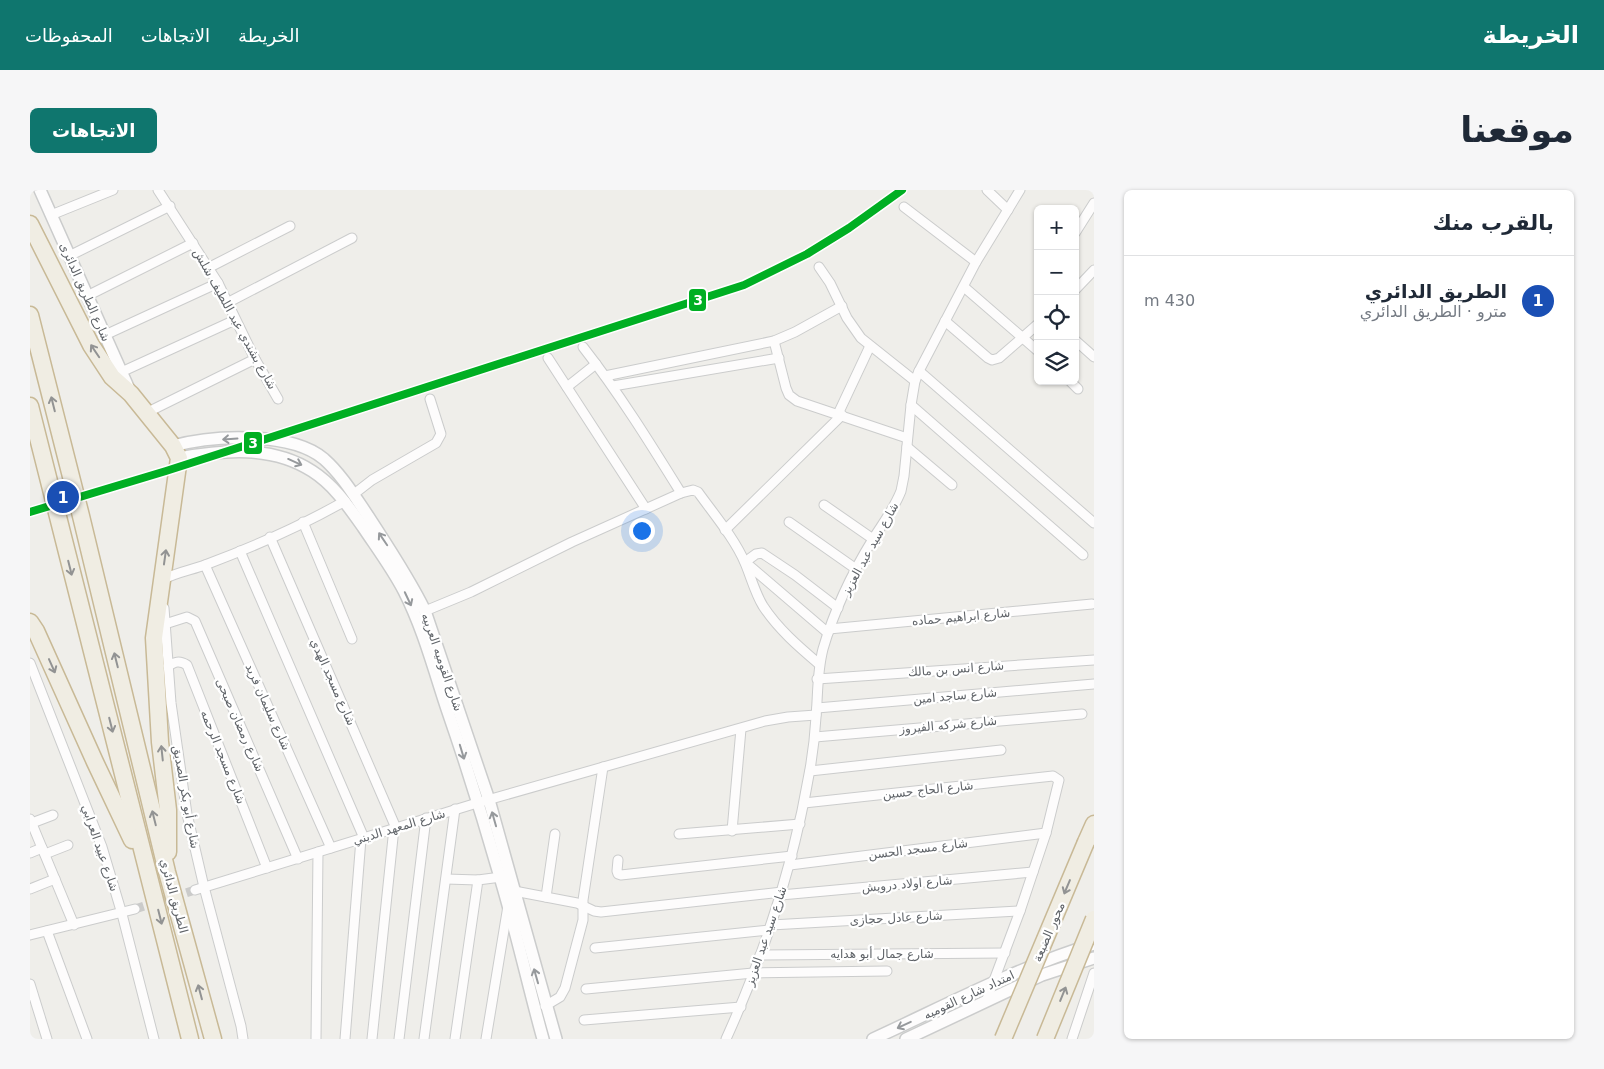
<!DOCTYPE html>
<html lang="ar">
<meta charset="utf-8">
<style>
:root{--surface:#fff;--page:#f6f6f7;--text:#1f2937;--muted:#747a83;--line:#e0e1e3;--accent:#0f766e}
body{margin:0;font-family:"DejaVu Sans",Vazirmatn,sans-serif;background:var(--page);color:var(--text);direction:rtl}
.controls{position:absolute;right:15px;top:15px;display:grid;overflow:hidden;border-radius:8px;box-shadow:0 1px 4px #0004}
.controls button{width:45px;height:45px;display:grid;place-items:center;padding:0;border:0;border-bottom:1px solid var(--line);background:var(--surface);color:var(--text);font:25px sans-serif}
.you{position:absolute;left:611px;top:340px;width:18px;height:18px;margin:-12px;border:4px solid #fff;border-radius:50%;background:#1a73e8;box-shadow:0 0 0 8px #1a73e833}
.badge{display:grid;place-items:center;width:32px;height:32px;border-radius:50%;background:var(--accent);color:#fff;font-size:16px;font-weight:700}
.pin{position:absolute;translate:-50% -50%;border:2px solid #fff;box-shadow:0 1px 5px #0006}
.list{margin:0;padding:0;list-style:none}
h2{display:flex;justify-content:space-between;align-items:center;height:65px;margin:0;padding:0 20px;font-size:21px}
h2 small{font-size:16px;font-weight:400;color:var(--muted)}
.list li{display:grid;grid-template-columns:32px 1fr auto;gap:15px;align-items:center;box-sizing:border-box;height:90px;padding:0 20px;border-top:1px solid var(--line)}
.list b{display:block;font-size:19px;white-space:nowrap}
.list p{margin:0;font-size:16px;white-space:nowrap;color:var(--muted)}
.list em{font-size:16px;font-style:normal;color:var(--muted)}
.icon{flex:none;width:28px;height:28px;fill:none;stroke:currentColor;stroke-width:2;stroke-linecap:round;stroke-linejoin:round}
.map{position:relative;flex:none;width:1064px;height:849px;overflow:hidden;direction:ltr;border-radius:8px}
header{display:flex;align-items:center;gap:30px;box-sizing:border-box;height:70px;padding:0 25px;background:var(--accent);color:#fff}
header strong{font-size:24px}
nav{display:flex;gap:28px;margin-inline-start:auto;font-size:18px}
.intro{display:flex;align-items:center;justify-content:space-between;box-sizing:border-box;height:120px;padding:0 30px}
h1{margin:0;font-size:35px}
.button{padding:12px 22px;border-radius:8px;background:var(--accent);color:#fff;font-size:18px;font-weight:700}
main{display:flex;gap:30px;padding:0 30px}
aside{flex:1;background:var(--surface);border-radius:8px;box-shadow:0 1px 4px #0004}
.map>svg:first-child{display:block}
</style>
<header>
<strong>الخريطة</strong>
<nav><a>الخريطة</a><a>الاتجاهات</a><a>المحفوظات</a></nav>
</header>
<div class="intro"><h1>موقعنا</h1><a class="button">الاتجاهات</a></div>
<main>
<aside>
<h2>بالقرب منك<small></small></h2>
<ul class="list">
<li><span class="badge" style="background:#1a4fb4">1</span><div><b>الطريق الدائري</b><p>مترو · الطريق الدائري</p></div><em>430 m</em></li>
</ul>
</aside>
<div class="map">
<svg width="1064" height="849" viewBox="0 0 1064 849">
<rect width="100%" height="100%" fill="#efeeea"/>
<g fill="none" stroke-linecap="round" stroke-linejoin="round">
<!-- minor-tunnel -->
<path stroke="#cbcbca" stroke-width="9" stroke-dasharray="9 4.5" stroke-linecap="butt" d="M105 719 165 700"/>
<defs>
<g id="minor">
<path d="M128 0 188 93 225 169 248 209"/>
<path d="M957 0 978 20"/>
<path d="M874 17 946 72"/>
<path d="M21 25 83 0"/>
<path d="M1045 43 1064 13"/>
<path d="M39 66 140 16"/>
<path d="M789 77 800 93 817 128 831 148 885 191"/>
<path d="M178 78 260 36"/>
<path d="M934 97 1008 161"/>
<path d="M1045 100 1064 80"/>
<path d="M57 106 163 53"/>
<path d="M197 113 322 48"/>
<path d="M915 131 958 168 962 170 969 168 1008 134"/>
<path d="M75 145 188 93"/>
<path d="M1045 150 1064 167"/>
<path d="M744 151 756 198 759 205 767 211 877 248"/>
<path d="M553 157C589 203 620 253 651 303"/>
<path d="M518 168 616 319"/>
<path d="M889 181 1064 333"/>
<path d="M87 184 205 130"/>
<path d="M575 186 744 151 765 142 812 116"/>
<path d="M1040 191 1048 199"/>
<path d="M583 196 749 168"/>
<path d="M537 197 566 174"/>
<path d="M881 215 1053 365"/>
<path d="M116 223 225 169"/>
<path d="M808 224 840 156"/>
<path d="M877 257 922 295"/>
<path d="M324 304 342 290 406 253 411 244 400 209"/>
<path d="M794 315 843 349"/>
<path d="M273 332 322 449"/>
<path d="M759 332 826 379"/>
<path d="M695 340 812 225"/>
<path d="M240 347 366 638"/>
<path d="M210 361 334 648"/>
<path d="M175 375 301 658"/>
<path d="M132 390C144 383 161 380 175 375 223 357 271 336 315 311"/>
<path d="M134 418 141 513 157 624 174 697 211 836 213 849"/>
<path d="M395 421 441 402 542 352 651 303 663 300 668 302C683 323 705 349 715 373 721 387 725 403 733 416 748 439 769 457 789 474"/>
<path d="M135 434 157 427 165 431 268 669"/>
<path d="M799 439 1062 414"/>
<path d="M798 443 715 372 726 364 732 363 765 385 808 418"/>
<path d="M0 473 72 657 92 724 124 849"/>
<path d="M138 476C145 472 149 470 157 475L237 678"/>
<path d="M787 489 1064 470"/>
<path d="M787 518 1064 494"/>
<path d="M785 547 1052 524"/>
<path d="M780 581 971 560"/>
<path d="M774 613 1023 586 1029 590 1016 643 990 721 957 809"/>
<path d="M0 629 44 735"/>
<path d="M2 633 23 625"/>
<path d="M702 641 711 539"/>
<path d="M649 644 770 634"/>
<path d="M0 663 12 658"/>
<path d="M15 664 38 655"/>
<path d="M588 670 587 681 588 684 591 685 762 666"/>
<path d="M760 675 1016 643"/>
<path d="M416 689 448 690"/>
<path d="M0 699 25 689"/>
<path d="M165 700 447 613 735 531 758 527 786 525"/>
<path d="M479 700 547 713 564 721 571 722 752 702"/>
<path d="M751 705 1003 682"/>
<path d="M516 707 525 644"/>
<path d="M741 735 990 721"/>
<path d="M17 741 57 849"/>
<path d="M0 745 105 719"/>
<path d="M565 758 739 740"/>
<path d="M730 765 975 763"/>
<path d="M0 794 17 849"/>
<path d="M556 799 723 783 857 781"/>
<path d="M515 816 530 807 535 798 553 730V710L573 577"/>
<path d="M554 830 711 817"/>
<path d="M286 849 288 662"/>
<path d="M315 849 331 649"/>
<path d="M342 849 364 638"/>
<path d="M369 849 396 628"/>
<path d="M394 849 425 619"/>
<path d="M425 849 448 690 471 687"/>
<path d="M456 849 478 716"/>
<path d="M696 849C735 763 764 673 780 579 783 562 785 544 786 527 788 504 787 482 793 459 804 421 822 383 843 349 853 333 864 319 871 301L874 286 881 215 885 191 889 181 946 72 990 0"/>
<path d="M1042 849 1064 783"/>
</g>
<g id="tertiary">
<path d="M10 0 99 199"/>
<path d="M143 256C182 245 261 241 294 269 312 285 325 307 338 326 358 357 379 388 395 421L459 610 526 849"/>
<path d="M149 268C193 260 242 255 282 281 304 295 318 316 333 337 347 358 362 378 374 401 393 438 404 480 417 519 436 574 454 631 470 687 486 740 498 795 513 849"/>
<path d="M843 849C915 816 988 777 1064 754"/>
<path d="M876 849 1012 785 1064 768"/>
</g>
<g id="motorway">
<path d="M0 34 61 155 82 187 101 204 143 256 149 268 124 448 130 552 138 620V662"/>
<path d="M0 125 51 326 137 682 183 849"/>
<path d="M0 216 160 849"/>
<path d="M0 432 6 441 65 572 102 650"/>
<path d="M1056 652 1064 634"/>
</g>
</defs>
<!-- minor casing -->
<use href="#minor" stroke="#cbcccc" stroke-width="11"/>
<!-- tertiary casing -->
<use href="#tertiary" stroke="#cbcccc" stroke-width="14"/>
<!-- motorway casing -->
<use href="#motorway" stroke="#c8b996" stroke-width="19"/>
<!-- minor -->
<use href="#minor" stroke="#fdfcfc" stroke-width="9"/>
<!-- tertiary -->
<use href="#tertiary" stroke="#fdfcfc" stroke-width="11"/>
<!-- motorway -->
<use href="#motorway" stroke="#f0ede3" stroke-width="16"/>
<defs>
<g id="motorway-bridge">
<path d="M973 849 1056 652"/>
<path d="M1015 849 1064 729"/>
</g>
</defs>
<!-- motorway-bridge casing -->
<use href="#motorway-bridge" stroke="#c8b996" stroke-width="19" stroke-linecap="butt"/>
<!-- motorway-bridge -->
<use href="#motorway-bridge" stroke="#f0ede3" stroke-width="16"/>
<defs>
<path id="metro-1" d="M0 322 136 281 714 95 777 64 819 38 872 0"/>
</defs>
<!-- metro-1 casing -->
<use href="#metro-1" stroke="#fff" stroke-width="11"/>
<!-- metro-1 -->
<use href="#metro-1" stroke="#00af23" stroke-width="8"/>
</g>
<!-- one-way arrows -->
<defs><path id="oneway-shaft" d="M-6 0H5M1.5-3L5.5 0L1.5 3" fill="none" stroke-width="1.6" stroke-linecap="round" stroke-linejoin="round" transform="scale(1.25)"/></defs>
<g stroke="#929393">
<use href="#oneway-shaft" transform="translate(65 161) rotate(-124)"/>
<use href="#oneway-shaft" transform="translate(23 214) rotate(-104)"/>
<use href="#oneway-shaft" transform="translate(135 367) rotate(-82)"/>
<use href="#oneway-shaft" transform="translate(40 378) rotate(76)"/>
<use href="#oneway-shaft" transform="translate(86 470) rotate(-104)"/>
<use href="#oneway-shaft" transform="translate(22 476) rotate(66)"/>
<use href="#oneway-shaft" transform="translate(81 535) rotate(76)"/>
<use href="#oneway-shaft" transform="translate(132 563) rotate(-96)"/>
<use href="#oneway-shaft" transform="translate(124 628) rotate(-104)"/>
<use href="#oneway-shaft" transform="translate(1037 697) rotate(113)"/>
<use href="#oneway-shaft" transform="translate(130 727) rotate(76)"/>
<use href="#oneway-shaft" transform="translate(170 802) rotate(-105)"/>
<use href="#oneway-shaft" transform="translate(1033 804) rotate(-68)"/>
</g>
<g stroke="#96999c">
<use href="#oneway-shaft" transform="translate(200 249) rotate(176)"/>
<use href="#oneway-shaft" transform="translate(265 272) rotate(24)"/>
<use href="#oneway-shaft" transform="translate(353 349) rotate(-124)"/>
<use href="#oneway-shaft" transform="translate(378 409) rotate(65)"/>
<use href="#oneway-shaft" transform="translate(432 562) rotate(73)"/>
<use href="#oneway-shaft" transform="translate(464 629) rotate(-106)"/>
<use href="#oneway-shaft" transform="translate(506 786) rotate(-106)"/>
<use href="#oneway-shaft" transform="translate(874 835) rotate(155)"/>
</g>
<g text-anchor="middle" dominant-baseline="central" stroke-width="4.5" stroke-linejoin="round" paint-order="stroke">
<!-- street labels -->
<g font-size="12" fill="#5f6368" stroke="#fff">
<text transform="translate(55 102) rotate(66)">شارع الطريق الدائرى</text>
<text transform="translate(205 129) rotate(61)">شارع بشندي عبد اللطيف شلش</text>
<text transform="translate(840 359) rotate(-61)">شارع سيد عبد العزيز</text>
<text transform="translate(931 427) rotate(-5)">شارع ابراهيم حماده</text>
<text transform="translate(412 472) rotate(71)">شارع القوميه العربيه</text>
<text transform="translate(926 479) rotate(-4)">شارع انس بن مالك</text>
<text transform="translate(303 492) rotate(66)">شارع مسجد الهدي</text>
<text transform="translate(925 506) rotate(-5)">شارع ساجد امين</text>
<text transform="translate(238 517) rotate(66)">شارع سليمان فريد</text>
<text transform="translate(210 535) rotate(66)">شارع رمضان صبحى</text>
<text transform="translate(918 535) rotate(-5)">شارع شركه الفيروز</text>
<text transform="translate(193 567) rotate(68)">شارع مسجد الرحمه</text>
<text transform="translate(898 600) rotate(-6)">شارع الحاج حسين</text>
<text transform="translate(156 607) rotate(80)">شارع أبو بكر الصديق</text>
<text transform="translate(369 637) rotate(-17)">شارع المعهد الديني</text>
<text transform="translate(70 658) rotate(71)">شارع عبيد العرابي</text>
<text transform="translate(888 659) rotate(-7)">شارع مسجد الحسن</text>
<text transform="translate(877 694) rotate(-5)">شارع اولاد درويش</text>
<text transform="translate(144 706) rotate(75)">الطريق الدائري</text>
<text transform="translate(866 728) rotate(-3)">شارع عادل حجازى</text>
<text transform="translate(1019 742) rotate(-67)">محور الضبعة</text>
<text transform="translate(736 746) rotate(-71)">شارع سيد عبد العزيز</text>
<text x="852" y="764">شارع جمال أبو هدايه</text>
<text transform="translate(939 805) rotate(-25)">امتداد شارع القوميه</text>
</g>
</g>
<g stroke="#fff" stroke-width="2">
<rect x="658" y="98" width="19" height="24" rx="5" fill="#00af23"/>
<rect x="213" y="241" width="20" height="24" rx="5" fill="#00af23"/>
</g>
<g font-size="14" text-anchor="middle" font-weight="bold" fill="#fff">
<text x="668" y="115">3</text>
<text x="223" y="258">3</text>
</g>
</svg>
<div class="controls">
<button>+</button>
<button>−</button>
<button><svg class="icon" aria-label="locate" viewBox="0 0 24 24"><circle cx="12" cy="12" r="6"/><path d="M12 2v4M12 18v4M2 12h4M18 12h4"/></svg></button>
<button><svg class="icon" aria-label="layers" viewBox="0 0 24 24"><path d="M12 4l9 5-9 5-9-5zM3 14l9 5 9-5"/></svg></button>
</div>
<div class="you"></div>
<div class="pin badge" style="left:33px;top:307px;background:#1a4fb4">1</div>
</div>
</main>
